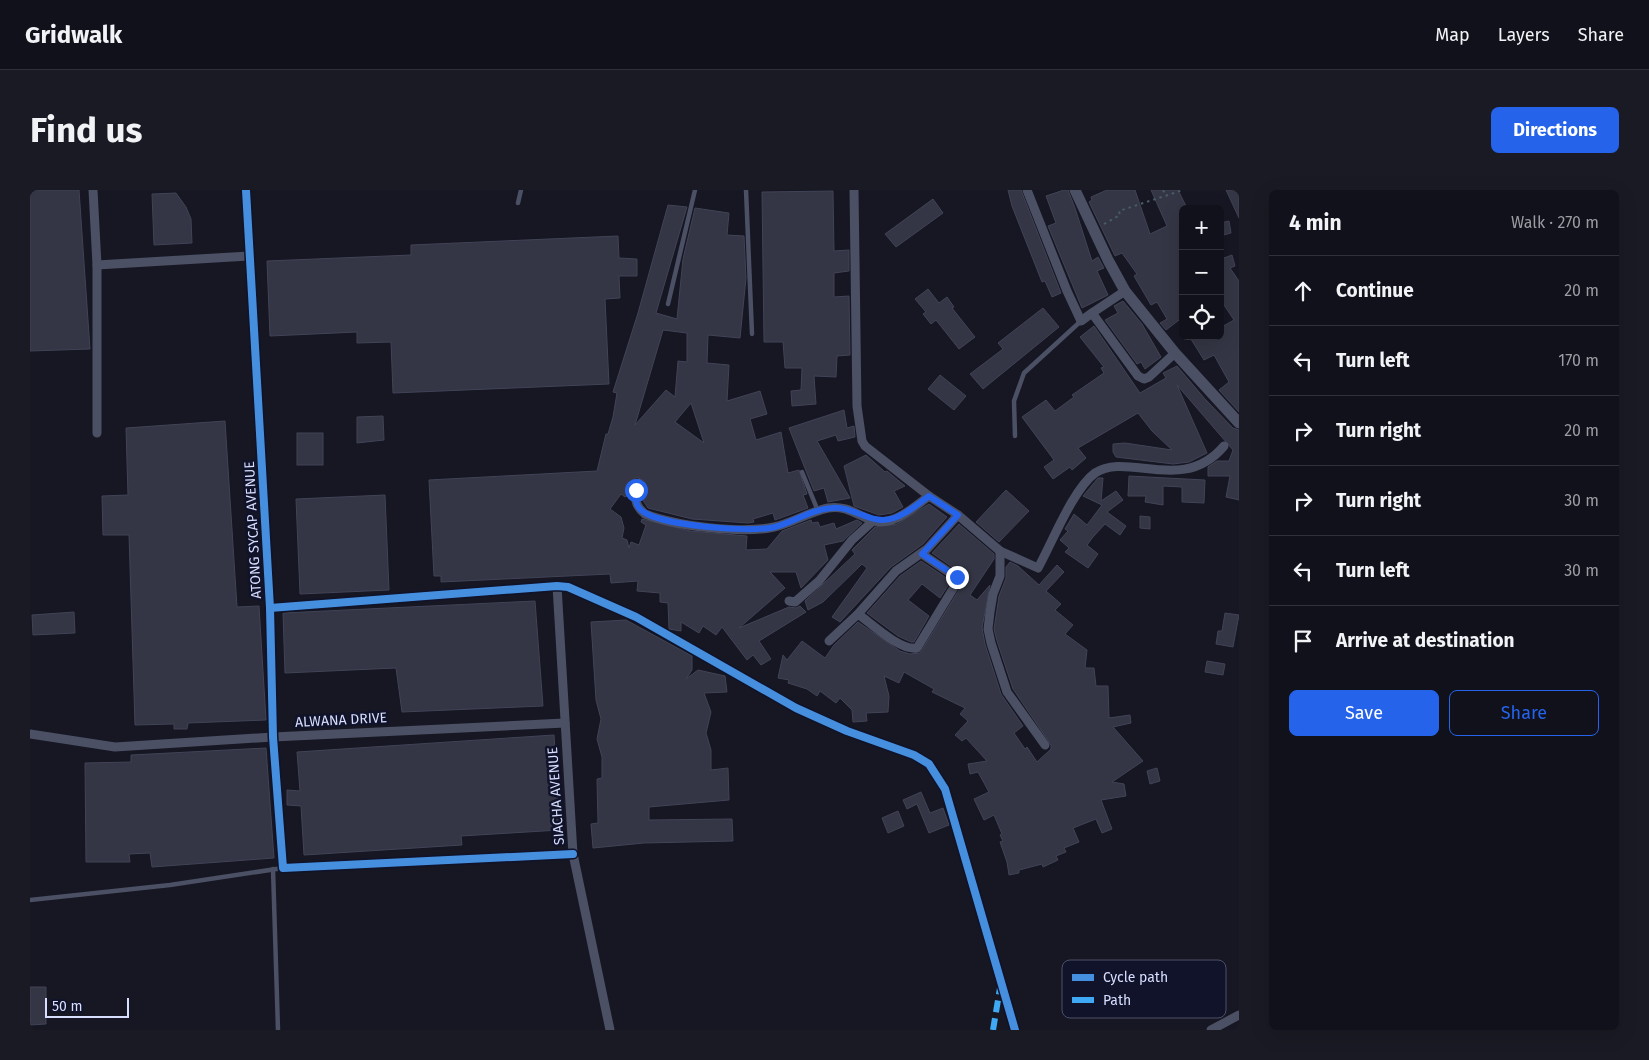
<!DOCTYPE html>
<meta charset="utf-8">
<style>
:root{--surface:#10111a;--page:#191a23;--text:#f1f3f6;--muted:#9c9da2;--line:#303139;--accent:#2563eb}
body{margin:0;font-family:"Fira Sans",sans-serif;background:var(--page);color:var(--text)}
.controls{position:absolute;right:15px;top:15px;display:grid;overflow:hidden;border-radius:8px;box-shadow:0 5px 20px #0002}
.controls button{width:45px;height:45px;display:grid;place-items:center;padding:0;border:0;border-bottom:1px solid var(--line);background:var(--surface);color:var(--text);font:25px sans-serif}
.scale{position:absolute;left:15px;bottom:12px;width:84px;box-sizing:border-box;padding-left:5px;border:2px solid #d8deff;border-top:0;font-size:14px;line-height:18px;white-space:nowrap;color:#d8deff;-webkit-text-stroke:4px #101329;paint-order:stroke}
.stop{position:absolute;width:15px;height:15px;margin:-11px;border:4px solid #2563eb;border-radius:50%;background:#fff}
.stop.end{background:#2563eb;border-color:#fff;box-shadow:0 1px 5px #0008}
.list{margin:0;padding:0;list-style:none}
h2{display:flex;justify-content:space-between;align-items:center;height:65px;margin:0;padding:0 20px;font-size:21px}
h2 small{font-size:16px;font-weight:400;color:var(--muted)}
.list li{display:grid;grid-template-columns:32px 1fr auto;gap:15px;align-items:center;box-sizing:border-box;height:70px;padding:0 20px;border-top:1px solid var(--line)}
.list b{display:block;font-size:19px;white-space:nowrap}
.list em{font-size:16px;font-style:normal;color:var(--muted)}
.actions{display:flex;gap:10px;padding:15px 20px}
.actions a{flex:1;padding:11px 0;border:1px solid var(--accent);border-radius:8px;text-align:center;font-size:18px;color:var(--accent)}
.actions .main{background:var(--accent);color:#fff}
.icon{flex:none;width:28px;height:28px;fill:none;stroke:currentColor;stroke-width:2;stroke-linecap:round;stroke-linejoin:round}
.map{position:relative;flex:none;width:1209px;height:840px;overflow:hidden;border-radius:8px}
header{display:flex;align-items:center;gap:30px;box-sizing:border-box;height:70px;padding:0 25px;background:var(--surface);border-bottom:1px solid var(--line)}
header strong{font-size:24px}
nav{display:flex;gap:28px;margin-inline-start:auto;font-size:18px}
.intro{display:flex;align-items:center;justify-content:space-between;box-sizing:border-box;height:120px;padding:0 30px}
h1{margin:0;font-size:35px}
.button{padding:12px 22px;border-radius:8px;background:var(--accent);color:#fff;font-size:18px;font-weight:700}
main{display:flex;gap:30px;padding:0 30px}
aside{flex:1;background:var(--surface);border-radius:8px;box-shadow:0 5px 20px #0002}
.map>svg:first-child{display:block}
</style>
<header>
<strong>Gridwalk</strong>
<nav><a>Map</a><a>Layers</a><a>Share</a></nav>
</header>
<div class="intro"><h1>Find us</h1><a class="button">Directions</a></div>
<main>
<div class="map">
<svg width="1209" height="840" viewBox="0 0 1209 840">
<rect width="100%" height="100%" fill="#161723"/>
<!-- building -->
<g fill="#343645" stroke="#414357" fill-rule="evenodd">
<path d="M0 0H49L60 159 0 161Z"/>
<path d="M978 0H991L1031 103 1022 107 1015 91 1012 92 982 16Z"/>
<path d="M1034 0H1038L1045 18 1062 71 1068 67 1074 78 1067 81 1078 105 1052 118 1018 36 1026 33 1016 6Z"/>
<path d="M1077 0H1105L1120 44 1137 36 1121 0H1148L1156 16 1153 18V127L1136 140 1130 133 1137 129 1127 112 1121 115 1104 86 1107 84 1092 63 1085 66 1059 12 1062 10 1061 7Z"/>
<path d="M1196 0H1209V28Z"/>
<path d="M803 1 804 61 819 60V81L804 83V107L819 106 820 165 807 166 806 187 784 186 786 214 762 216 761 201 771 200 772 178H755L753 152H734L732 2Z"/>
<path d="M146 3 156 17 161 29 162 53 124 55 122 4Z"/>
<path d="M903 9 913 23 866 57 855 44Z"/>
<path d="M638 15 657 17 626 123 647 129 653 69 665 18 699 23 697 45 714 46 716 88 710 148 678 145 677 173 699 175 697 211 730 201 737 224 720 229 726 250 751 242 758 283 769 280 777 304 773 305 778 318 745 330 743 323 723 329 724 332 718 333 662 329 618 318 612 309 614 291 607 287 602 291 600 304 595 307 591 304 580 319 591 327 594 338 592 348 597 350 599 358 601 352 609 355 616 335 611 332 612 329 660 341 717 346 716 360 737 359 752 341 781 330 782 333 788 332 790 337 804 333 806 339 827 330 832 333 813 351 794 355 798 370 771 398 766 382H740L755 398 709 438 759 417 766 418 770 416 776 422 729 451 741 469 731 475 723 465 717 470 692 437 686 445 673 436 669 443 651 432V441L639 439 638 413 630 412V403L607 401 608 391 581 393 580 384 411 392V386H404L399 290 567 281 576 244H578L583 227 587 203 583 202 608 123ZM633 140 657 143V172L648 171 645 207 636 200 605 235ZM661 213 674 253 645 232Z"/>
<path d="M1199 31 1201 43 1190 46V33Z"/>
<path d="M588 46 589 68 607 69V86H589L590 108 575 109 579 194 363 203 361 152 327 153V142L240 146 237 71 381 65V55Z"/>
<path d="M1190 63 1194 68 1202 65 1205 76 1200 78 1209 91V222L1189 200 1199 192 1184 165 1174 170 1159 146H1190V138L1204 130 1194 115 1190 117Z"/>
<path d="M898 99 909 113 917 107 924 117 922 118 945 147 929 159 906 130 901 134 893 124 896 122 885 109Z"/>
<path d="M1093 111 1112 134 1131 167 1115 179 1111 172 1107 174 1075 130 1088 123 1084 116Z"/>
<path d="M1013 118 1029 137 953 199 940 184 973 159 968 153Z"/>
<path d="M1064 136 1110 203 1136 188 1133 183 1147 176 1175 209 1203 238 1209 240V310L1196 307 1200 286H1178V277L1187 271H1199L1203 260 1147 195 1177 263 1159 272 1143 274 1086 267 1083 262V254L1095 253 1142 260 1122 241 1108 223 1048 258 1056 268 1042 280 1040 277 1023 289 1014 277 1024 270 992 227 1016 210 1025 221 1044 207 1042 205 1074 183 1071 178 1074 177 1050 147Z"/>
<path d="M910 185 936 206 924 220 898 199Z"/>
<path d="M814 220 817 238 824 236 825 247 808 251 806 245 787 251 820 308 798 312 794 298 784 301 759 238Z"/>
<path d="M353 226 354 250 327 253V227Z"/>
<path d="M195 231 207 417 229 416 236 530 158 533 157 539H144V534L105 535 99 345H73L72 306 98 305 96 238Z"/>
<rect x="267" y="243" width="26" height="32"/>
<path d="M836 265 855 282 857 281 875 296 864 301 873 317 862 323 849 325 824 316 814 276Z"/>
<path d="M1099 286 1175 290 1174 313 1152 312V297L1133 296V315L1115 312 1116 306H1098Z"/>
<path d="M1068 288H1073L1071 311 1086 301 1093 310 1077 322 1096 336 1090 345 1075 334 1063 347 1057 355 1068 364 1058 378 1035 362 1039 358 1030 350 1038 341 1035 339 1044 324 1057 335 1072 315 1053 306Z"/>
<path d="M976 300 999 321 969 352 946 332Z"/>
<path d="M355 305 359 400 270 404 266 309Z"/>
<path d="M899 314 917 327 893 354 861 377 810 432 802 427 837 378 832 374 793 412 778 420 775 411 825 364 822 360 845 337 867 334Z"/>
<path d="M1110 326 1120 327V339L1110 338Z"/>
<path d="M929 334 964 364V369L940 405 947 410 960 395 952 438 955 454 971 504 993 536 984 543 995 559 997 557 1007 572 1021 559V555L983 499 967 451 964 439 969 406 976 388V377L980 372 988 376 1009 395 1027 375 1034 382 1016 401 1031 414 1025 420 1043 435 1035 444 1057 460 1055 478H1064L1066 496H1078L1079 528 1100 525 1101 533 1083 537 1113 571 1082 592 1094 594 1096 606 1071 610 1082 639 1072 643 1066 629 1043 638 1049 652 1034 658 1036 662 1026 666 1028 670 1013 677 1012 674 989 680V683L979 685 977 672 970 652 973 651 970 645 972 644 964 625 954 630 944 609 959 602 948 582 940 584 938 574 957 571 936 548 932 551 925 545 938 531 930 524 935 518 902 502 904 499 874 482 869 493 854 486 859 506 858 522 836 523 837 531 823 532 822 520 810 508 806 513 790 501 787 506 777 499 758 493 759 490 748 488 753 465 757 470 772 451 795 468 804 455 828 432 870 461 880 464 890 463 935 390 932 384 902 363Z"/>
<path d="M891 371 921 391 910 408 892 394 878 410 899 426 884 452H881L868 446 837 423 870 386Z"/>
<path d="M505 411 513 516 372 522 366 478 255 483 253 423Z"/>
<path d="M44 422 45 443 3 445 2 425Z"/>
<path d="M1195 423 1209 425 1203 457 1186 454 1188 441H1192Z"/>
<path d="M596 430 662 466V480L656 489 668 480 695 486 697 502 674 503 681 522 676 543 681 560V580L698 578 699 610 619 617V630L702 629 703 651 614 653 563 658 561 634 568 633 567 589 572 588V567L567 549 571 529 566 510 561 432Z"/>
<path d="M1177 471 1195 474 1193 485 1175 482Z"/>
<path d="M524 545 530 640 431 646 432 655 274 665 271 616 257 615V600L270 601 267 562Z"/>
<path d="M236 558 244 668 122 677 120 663 99 664 100 672H56L55 573 101 572V565Z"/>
<path d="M1127 578 1130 591 1120 594 1117 581Z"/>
<path d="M891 602 900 623 913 618 919 635 899 643 887 614 877 619 873 610Z"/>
<path d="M868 621 874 636 858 643 852 628Z"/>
<path d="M0 797H16V834L0 835Z"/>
</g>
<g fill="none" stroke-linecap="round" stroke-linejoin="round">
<!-- path -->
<g stroke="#485c63" stroke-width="2" stroke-dasharray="2.5 4" stroke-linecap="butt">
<path d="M1133 0 1136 6"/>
<path d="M1074 34 1090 25 1089 21 1153 0"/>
</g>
<!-- service -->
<g stroke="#4b5064" stroke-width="4.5">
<path d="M716 0 722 144"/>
<path d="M488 13 491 0"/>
<path d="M638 114 665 0"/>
<path d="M985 246 984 211 994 183 1051 131"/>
<path d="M772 282 788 321"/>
<path d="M243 679 248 840"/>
<path d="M0 710 140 695 253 678"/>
</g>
<!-- minor -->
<g stroke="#4b5064" stroke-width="9">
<path d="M63 0 67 75V243"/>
<path d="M216 0 240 418 243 547 253 678 543 664"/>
<path d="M824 0 827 216 832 251 835 256 899 306 928 325 970 361 1008 378C1022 353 1043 299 1065 283 1097 261 1153 305 1194 256"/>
<path d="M997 0 1037 101 1051 131 1062 123"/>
<path d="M67 75 219 66"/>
<path d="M1095 101 1062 123 1108 186 1114 189 1119 187 1145 163"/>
<path d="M608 293C604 307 604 315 615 324 645 336 712 344 744 337 762 333 779 322 798 318 815 315 826 324 841 330 862 338 884 317 899 306"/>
<path d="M970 361V386L963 404 960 422 958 439 961 453 977 502 1015 555"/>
<path d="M527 396 543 664 580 840"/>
<path d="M759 411 765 412 789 391 822 350 843 331"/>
<path d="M240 418 527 396 538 397 606 427 766 518 817 541 884 565 899 574 915 599 985 840"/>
<path d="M828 424C842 434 870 461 887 458L929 389 892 364"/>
<path d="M799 451 828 424 866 381 897 359 928 325"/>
<path d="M0 544 85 557 243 547 535 533"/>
<path d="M1181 840 1209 825"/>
</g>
<!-- tertiary -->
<path stroke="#4b5064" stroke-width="11" d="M1045 0 1078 70 1095 101 1145 163 1209 233"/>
<!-- quiet -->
<path stroke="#3fa9f5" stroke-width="6" stroke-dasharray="12 6" stroke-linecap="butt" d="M963 840 970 798"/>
<defs>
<g id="cycleway">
<path d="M216 0 240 418 243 547 253 678 543 664"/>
<path d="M240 418 527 396 538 397 606 427 766 518 817 541 884 565 899 574 915 599 985 840"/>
</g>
</defs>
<!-- cycleway casing -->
<use href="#cycleway" stroke="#101329" stroke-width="11"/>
<!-- cycleway -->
<use href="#cycleway" stroke="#468fdf" stroke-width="8"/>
</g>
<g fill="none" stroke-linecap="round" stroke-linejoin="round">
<!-- route -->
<path stroke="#2563eb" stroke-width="6" d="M606 300C605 307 605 315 611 320 628 336 722 343 745 337 764 332 782 319 802 318 825 316 841 336 864 328 877 324 888 314 899 306L928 325 892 364 927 387"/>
</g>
<g text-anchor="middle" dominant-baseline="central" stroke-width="5" stroke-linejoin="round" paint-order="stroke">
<!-- street labels -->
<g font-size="14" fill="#d8deff" stroke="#101329">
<text transform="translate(223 340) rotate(-93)">ATONG SYCAP AVENUE</text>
<text transform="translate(311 530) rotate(-3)">ALWANA DRIVE</text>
<text transform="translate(526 606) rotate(-94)">SIACHA AVENUE</text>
</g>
</g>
<!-- legend -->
<rect x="1032" y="770" width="164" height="58" rx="8" fill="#101329" stroke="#4c5069" stroke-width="1"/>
<rect x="1042" y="784" width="22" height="7" fill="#468fdf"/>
<rect x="1042" y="807" width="22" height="6" fill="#3fa9f5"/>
<g font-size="14" fill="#d8deff">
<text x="1073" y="792">Cycle path</text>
<text x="1073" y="815">Path</text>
</g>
</svg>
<div class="controls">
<button>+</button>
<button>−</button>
<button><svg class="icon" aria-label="locate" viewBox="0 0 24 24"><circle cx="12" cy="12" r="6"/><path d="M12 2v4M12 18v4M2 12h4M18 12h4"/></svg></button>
</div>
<div class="scale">50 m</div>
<div class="stop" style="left:606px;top:300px"></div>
<div class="stop end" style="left:927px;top:387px"></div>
</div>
<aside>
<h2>4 min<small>Walk · 270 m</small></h2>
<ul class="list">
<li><svg class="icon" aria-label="ahead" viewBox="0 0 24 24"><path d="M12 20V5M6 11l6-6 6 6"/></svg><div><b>Continue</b></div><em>20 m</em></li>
<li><svg class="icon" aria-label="left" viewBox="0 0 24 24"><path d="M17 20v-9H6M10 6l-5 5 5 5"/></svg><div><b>Turn left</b></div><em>170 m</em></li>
<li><svg class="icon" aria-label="right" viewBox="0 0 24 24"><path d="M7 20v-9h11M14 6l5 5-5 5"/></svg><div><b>Turn right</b></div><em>20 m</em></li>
<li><svg class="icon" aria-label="right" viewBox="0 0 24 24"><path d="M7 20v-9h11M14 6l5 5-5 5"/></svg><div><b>Turn right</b></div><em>30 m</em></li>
<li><svg class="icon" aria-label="left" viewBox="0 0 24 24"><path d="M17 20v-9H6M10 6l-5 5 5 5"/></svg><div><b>Turn left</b></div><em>30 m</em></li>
<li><svg class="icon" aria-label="arrive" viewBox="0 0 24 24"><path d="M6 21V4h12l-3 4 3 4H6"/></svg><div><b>Arrive at destination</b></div></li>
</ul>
<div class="actions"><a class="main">Save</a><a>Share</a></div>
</aside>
</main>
